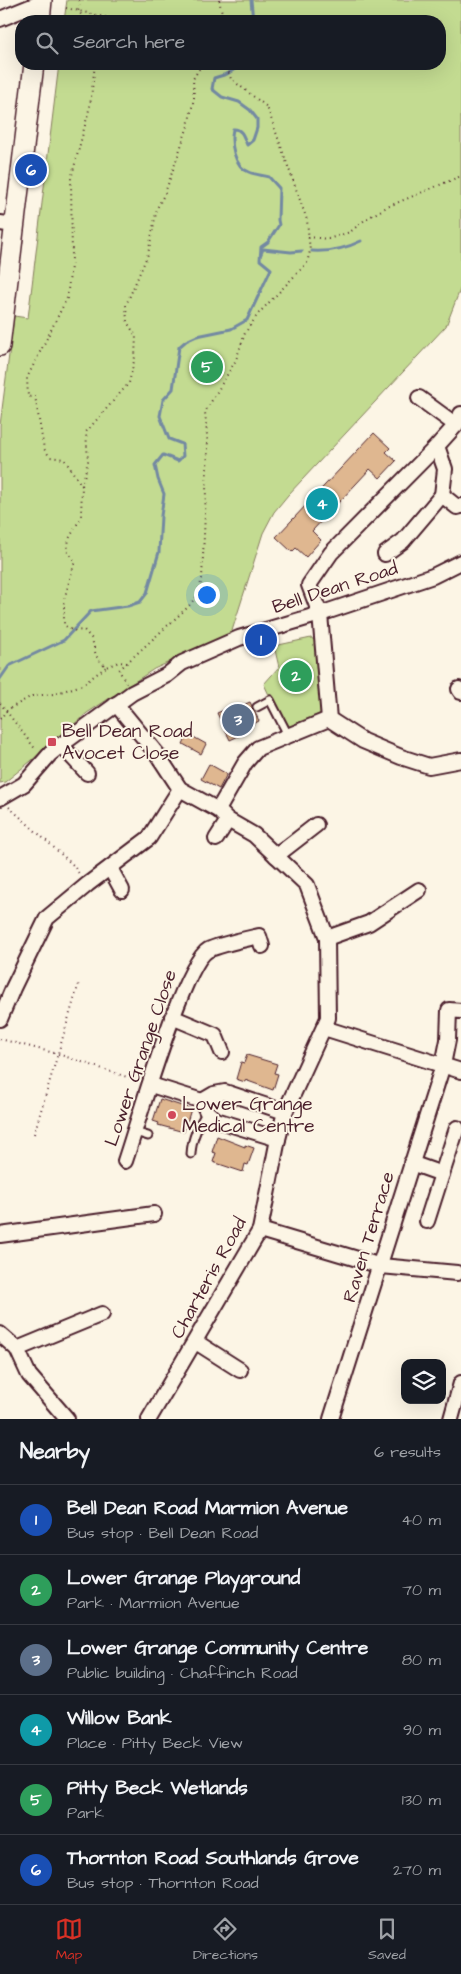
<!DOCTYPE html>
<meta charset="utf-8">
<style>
:root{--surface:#171b24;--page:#242831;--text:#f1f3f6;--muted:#9ea1a6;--line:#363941;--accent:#d93025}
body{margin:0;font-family:"Architects Daughter",sans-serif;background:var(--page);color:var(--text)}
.controls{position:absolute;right:15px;bottom:15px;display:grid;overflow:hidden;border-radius:10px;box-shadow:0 5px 20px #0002}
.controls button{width:45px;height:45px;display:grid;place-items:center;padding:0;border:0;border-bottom:1px solid var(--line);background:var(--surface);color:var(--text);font:25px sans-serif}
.you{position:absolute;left:206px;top:594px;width:18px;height:18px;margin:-12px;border:4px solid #fff;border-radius:50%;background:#1a73e8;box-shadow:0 0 0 8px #1a73e833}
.badge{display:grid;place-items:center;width:32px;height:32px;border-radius:50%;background:var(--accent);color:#fff;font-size:16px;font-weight:700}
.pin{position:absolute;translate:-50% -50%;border:2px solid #fff;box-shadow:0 1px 5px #0006}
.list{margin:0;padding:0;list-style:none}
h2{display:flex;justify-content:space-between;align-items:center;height:65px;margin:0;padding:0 20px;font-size:21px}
h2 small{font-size:16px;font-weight:400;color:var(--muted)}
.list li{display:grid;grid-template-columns:32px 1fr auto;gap:15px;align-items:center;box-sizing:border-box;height:70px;padding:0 20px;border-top:1px solid var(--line)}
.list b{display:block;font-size:19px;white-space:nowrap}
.list p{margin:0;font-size:16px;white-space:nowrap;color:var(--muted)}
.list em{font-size:16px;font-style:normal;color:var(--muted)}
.icon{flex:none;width:28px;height:28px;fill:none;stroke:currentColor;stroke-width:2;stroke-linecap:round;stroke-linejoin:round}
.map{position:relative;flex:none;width:461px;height:1419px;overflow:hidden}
.search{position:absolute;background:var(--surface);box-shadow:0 5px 20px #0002;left:15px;right:15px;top:15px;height:55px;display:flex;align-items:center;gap:12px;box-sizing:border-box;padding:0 18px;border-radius:20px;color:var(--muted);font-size:19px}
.sheet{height:485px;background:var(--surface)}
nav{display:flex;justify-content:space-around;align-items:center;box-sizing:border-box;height:70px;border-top:1px solid var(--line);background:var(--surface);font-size:14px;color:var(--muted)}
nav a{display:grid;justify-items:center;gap:2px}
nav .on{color:var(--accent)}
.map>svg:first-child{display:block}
</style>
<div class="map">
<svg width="461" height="1419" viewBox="0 0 461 1419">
<rect width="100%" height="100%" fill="#fcf5e5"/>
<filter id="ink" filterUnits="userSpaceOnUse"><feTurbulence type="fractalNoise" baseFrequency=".02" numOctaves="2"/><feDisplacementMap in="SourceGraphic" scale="10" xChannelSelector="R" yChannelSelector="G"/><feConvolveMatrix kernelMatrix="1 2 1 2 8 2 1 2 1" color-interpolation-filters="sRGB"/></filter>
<g filter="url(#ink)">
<!-- green -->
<g fill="#c3db91" stroke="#867d5e">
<path d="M67 0H461V287L446 326 288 495 274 512 263 533 231 634 154 669 87 713 31 761 5 782 0 783V425L14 316 28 318 59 64H440V21H64Z"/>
<path d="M311 638 316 641 319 649 322 713 316 719 288 727 272 694 269 695 264 684 279 667 274 646Z"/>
</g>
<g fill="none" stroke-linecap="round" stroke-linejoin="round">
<!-- stream -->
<g stroke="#7389a2" stroke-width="3">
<path d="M251 0 253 21"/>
<path d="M312 251C330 252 345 249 361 241"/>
<path d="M261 254 263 249 291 252 302 251"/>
<path d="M0 679 9 666 64 640 91 611 128 606 140 602 147 593 159 552 161 516 164 494 158 479 155 465 163 455 178 461 183 456 182 444 169 439 160 416 163 400 173 389 179 347 186 341 197 336 231 329 247 320 271 269 260 260 261 247 268 242 279 225 278 220 279 188 269 177C263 175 255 175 249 172 234 167 230 143 233 129 242 128 244 138 247 145L253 140 257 128V119L250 110 239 102 222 97 212 89 214 78 227 74 243 64"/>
</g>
</g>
<!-- building -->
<g fill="#dfb790" stroke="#4a1f2b">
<path d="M374 433 390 448 386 452 396 461 380 478 370 469 312 531 321 540 306 557 296 548 292 552 276 537Z"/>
<path d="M250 702 259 721 243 729 245 733 230 740 217 713 231 707 232 710Z"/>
<path d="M188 734 206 744 201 754 183 744Z"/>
<path d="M209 764 227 774 219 789 201 779Z"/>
<path d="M247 1055 277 1064 274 1073 278 1074 273 1090 245 1080V1082L236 1079 241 1062 244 1063Z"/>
<path d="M160 1099 191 1109 184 1132 158 1125 159 1123 153 1121Z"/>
<path d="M217 1136 245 1147V1145L254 1148 248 1165 245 1164 243 1172 213 1162 216 1153 212 1152Z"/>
</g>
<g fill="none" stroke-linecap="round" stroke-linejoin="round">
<defs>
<g id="service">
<path d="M257 707 270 700 288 735"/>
<path d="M135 1132 148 1136"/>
<path d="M191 1154C192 1137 198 1126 207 1112"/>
</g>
<g id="minor">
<path d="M0 19 42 2"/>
<path d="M0 223 15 225"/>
<path d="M419 398 456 425"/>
<path d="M461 414 456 425 437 446 331 553 309 585 320 614 329 719 363 741 401 757 429 766 461 760"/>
<path d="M437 446 445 469 442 495 457 507 461 506"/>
<path d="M385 554 403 541 442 495"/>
<path d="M459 689 461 692"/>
<path d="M116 704 157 754 180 789 218 810 228 820 254 835 307 885 327 938 328 1018 285 1112 278 1139 260 1230 149 1419"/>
<path d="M61 745 87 773"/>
<path d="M0 798 24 784 50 754 61 745 132 693 167 675 182 663 239 638 320 614 433 576 461 562"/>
<path d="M218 810 245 763 258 748 329 719"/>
<path d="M216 839 228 820"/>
<path d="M276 856 316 825"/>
<path d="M110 868 122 890"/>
<path d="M327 938 369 923 419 890"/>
<path d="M172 1017 215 1035 222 1052"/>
<path d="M0 1019 13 988 47 918 88 884 149 838 180 789"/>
<path d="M324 1028 461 1071"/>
<path d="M151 1085 202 1101 207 1112 216 1120 278 1139"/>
<path d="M202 1101 214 1094 225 1092 285 1112"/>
<path d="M125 1161C137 1126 183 964 208 950 218 945 246 939 259 936L262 946"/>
<path d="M411 1163 442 1174 427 1221"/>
<path d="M442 1174 457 1128"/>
<path d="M260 1230 381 1266 457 1273"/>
<path d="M0 1235 154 1214"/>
<path d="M0 1334 17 1349 29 1375 67 1419"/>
<path d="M196 1342 240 1370"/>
<path d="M17 1349 102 1314"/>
<path d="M331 1419 443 1065 448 1040 449 1010 461 1011"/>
<path d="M451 1419 461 1383"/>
</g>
<g id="secondary">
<path d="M40 21 42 0"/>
<path d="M0 346 34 64"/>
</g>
</defs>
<!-- service casing -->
<use href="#service" stroke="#4a1f2b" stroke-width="11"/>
<!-- minor casing -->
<use href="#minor" stroke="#4a1f2b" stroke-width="18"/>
<!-- secondary casing -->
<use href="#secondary" stroke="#4a1f2b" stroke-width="22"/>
<!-- path -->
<g stroke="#4a1f2b" stroke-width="2" stroke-dasharray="1 4" stroke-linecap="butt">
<path d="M79 0 80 6 78 11 87 21"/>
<path d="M219 0 224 21"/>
<path d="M66 8 122 21"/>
<path d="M308 237 328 239 350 232 366 219 387 207 461 176"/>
<path d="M82 486 64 459 50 457 44 449 35 396 28 397 27 378 67 298 72 258 71 179 90 106 95 64"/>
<path d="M127 663 119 662 106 667 96 656 92 639 84 630 73 631 64 625V600L75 561 67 551 69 539 81 517 82 486 88 461 86 432 129 383 135 357 136 336 127 322 126 305 148 254 157 208 165 193 188 126 194 98 193 79 202 64"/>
<path d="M126 683 119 670 188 607 197 596 202 579 208 447 205 412 236 360 245 333 258 314 307 263 310 251 307 220 267 107 231 79 226 64"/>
<path d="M0 703 36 750"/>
<path d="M0 719 7 710 32 696 54 694 82 685 106 667"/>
<path d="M9 807 73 865 80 875"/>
<path d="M0 1039 58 1054 139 1081"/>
<path d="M187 1127 191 1118"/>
<path d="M34 1134 79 983"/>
</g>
<!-- service -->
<use href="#service" stroke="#fcf5e5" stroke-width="7"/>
<!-- minor -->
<use href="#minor" stroke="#fcf5e5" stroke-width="14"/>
<!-- secondary -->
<use href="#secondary" stroke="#fcf5e5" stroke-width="19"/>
</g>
</g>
<!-- markers -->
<g fill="#d1495b" stroke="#fcf5e5" stroke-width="2">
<rect x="47" y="737" width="10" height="10" rx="2.5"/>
<circle cx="172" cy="1115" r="5"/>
</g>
<g text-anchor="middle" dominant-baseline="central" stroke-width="4" stroke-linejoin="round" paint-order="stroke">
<!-- street labels -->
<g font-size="19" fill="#4a1f2b" stroke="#fcf5e5">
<text transform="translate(335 588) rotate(-18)">Bell Dean Road</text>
<text transform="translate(141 1058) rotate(-71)">Lower Grange Close</text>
<text transform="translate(369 1237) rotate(-73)">Raven Terrace</text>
<text transform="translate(209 1278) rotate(-61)">Charteris Road</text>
</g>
<!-- poi labels -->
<g font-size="19" fill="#4a1f2b" stroke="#fcf5e5" text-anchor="start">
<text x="62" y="731">Bell Dean Road<tspan x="62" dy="22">Avocet Close</tspan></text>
<text x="182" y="1104">Lower Grange<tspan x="182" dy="22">Medical Centre</tspan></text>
</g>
</g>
</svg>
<div class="controls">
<button><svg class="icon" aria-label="layers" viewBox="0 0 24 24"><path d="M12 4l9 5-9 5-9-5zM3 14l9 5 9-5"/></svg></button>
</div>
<div class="you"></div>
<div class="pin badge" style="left:261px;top:640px;background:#1a4fb4">1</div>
<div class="pin badge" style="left:296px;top:676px;background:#2e9e5b">2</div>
<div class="pin badge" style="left:238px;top:720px;background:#5c6f8a">3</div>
<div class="pin badge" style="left:322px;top:504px;background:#0f9aa8">4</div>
<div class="pin badge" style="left:207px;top:367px;background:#2e9e5b">5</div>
<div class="pin badge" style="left:31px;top:170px;background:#1a4fb4">6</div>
<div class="search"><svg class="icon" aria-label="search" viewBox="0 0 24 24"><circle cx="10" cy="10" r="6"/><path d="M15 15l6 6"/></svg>Search here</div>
</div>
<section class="sheet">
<h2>Nearby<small>6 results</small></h2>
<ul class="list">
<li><span class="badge" style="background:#1a4fb4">1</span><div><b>Bell Dean Road Marmion Avenue</b><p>Bus stop · Bell Dean Road</p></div><em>40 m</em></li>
<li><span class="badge" style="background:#2e9e5b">2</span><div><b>Lower Grange Playground</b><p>Park · Marmion Avenue</p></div><em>70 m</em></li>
<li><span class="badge" style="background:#5c6f8a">3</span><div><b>Lower Grange Community Centre</b><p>Public building · Chaffinch Road</p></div><em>80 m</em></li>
<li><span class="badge" style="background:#0f9aa8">4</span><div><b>Willow Bank</b><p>Place · Pitty Beck View</p></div><em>90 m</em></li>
<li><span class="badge" style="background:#2e9e5b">5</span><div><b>Pitty Beck Wetlands</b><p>Park</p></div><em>130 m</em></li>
<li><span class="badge" style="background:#1a4fb4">6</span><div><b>Thornton Road Southlands Grove</b><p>Bus stop · Thornton Road</p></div><em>270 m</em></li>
</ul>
</section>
<nav>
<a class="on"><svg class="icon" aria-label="map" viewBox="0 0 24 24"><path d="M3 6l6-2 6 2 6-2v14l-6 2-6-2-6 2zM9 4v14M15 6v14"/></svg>Map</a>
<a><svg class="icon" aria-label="directions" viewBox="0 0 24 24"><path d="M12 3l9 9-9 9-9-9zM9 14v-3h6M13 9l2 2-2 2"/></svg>Directions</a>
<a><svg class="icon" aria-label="saved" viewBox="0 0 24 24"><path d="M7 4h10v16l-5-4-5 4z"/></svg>Saved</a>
</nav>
